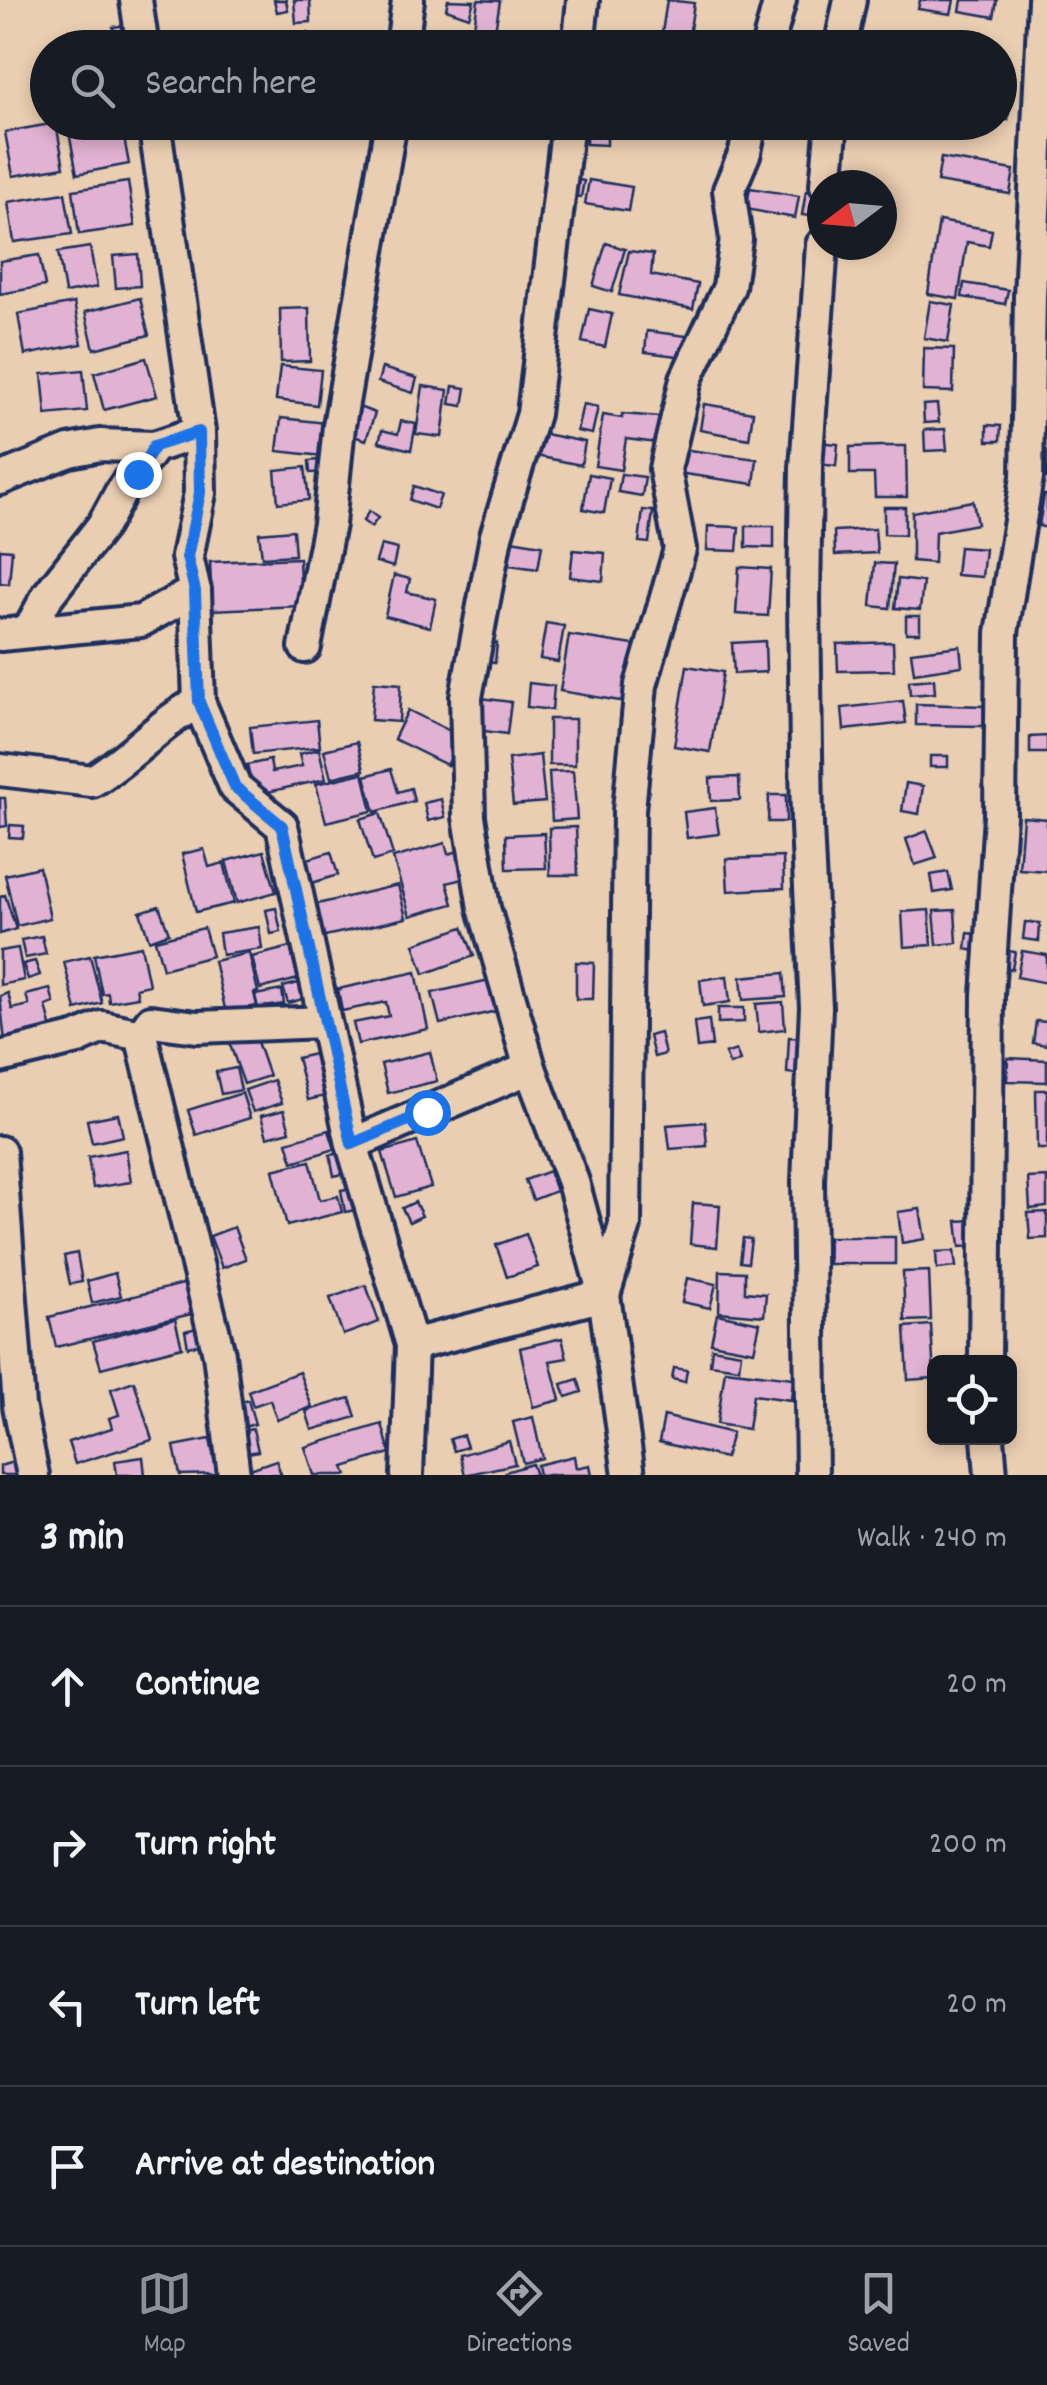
<!DOCTYPE html>
<meta charset="utf-8">
<style>
:root{--surface:#171b24;--page:#242831;--text:#f1f3f6;--muted:#9ea1a6;--line:#363941;--accent:#8c9099}
body{margin:0;font-family:Dekko,sans-serif;background:var(--page);color:var(--text)}
.controls{position:absolute;right:30px;bottom:30px;display:grid;overflow:hidden;border-radius:15px;box-shadow:0 5px 15px #0003}
.controls button{width:90px;height:90px;display:grid;place-items:center;padding:0;border:0;border-bottom:2px solid var(--line);background:var(--surface);color:var(--text);font:50px sans-serif}
.compass{position:absolute;left:807px;top:170px;width:90px;height:90px;border-radius:50%;background:var(--surface);box-shadow:0 5px 15px #0003;rotate:254deg}
.stop{position:absolute;width:30px;height:30px;margin:-22px;border:8px solid #1a73e8;border-radius:50%;background:#fff}
.stop.end{background:#1a73e8;border-color:#fff;box-shadow:0 2px 10px #0008}
.list{margin:0;padding:0;list-style:none}
h2{display:flex;justify-content:space-between;align-items:center;height:130px;margin:0;padding:0 40px;font-size:42px}
h2 small{font-size:32px;font-weight:400;color:var(--muted)}
.list li{display:grid;grid-template-columns:65px 1fr auto;gap:30px;align-items:center;box-sizing:border-box;height:160px;padding:0 40px;border-top:2px solid var(--line)}
.list b{display:block;font-size:38px;white-space:nowrap}
.list em{font-size:32px;font-style:normal;color:var(--muted)}
.icon{flex:none;width:55px;height:55px;fill:none;stroke:currentColor;stroke-width:2;stroke-linecap:round;stroke-linejoin:round}
.map{position:relative;flex:none;width:1047px;height:1475px;overflow:hidden}
.search{position:absolute;background:var(--surface);box-shadow:0 5px 15px #0003;left:30px;right:30px;top:30px;height:110px;display:flex;align-items:center;gap:25px;box-sizing:border-box;padding:0 35px;border-radius:55px;color:var(--muted);font-size:38px}
.sheet{height:770px;background:var(--surface)}
nav{display:flex;justify-content:space-around;align-items:center;box-sizing:border-box;height:140px;border-top:2px solid var(--line);background:var(--surface);font-size:28px;color:var(--muted)}
nav a{display:grid;justify-items:center;gap:5px}
nav .on{color:var(--accent)}
.map>svg:first-child{display:block}
</style>
<div class="map">
<svg width="1047" height="1475" viewBox="0 0 1047 1475">
<rect width="100%" height="100%" fill="#eaceb1"/>
<filter id="ink" filterUnits="userSpaceOnUse"><feTurbulence type="fractalNoise" baseFrequency=".01" numOctaves="2"/><feDisplacementMap in="SourceGraphic" scale="20" xChannelSelector="R" yChannelSelector="G"/><feConvolveMatrix kernelMatrix="1 2 1 2 8 2 1 2 1" color-interpolation-filters="sRGB"/></filter>
<g filter="url(#ink)">
<!-- building -->
<g fill="#e2b2d2" stroke="#1b2f5e" stroke-width="2.5">
<path d="M274 0H286L288 10 277 12Z"/>
<path d="M294 0H310L311 22 296 23Z"/>
<path d="M448 0 474 1 469 17 446 9Z"/>
<path d="M478 0 500 1 495 31 474 27Z"/>
<path d="M667 0 694 3 688 43 661 39Z"/>
<path d="M920 0H954L951 14 918 9Z"/>
<path d="M962 0H997L994 17 960 11Z"/>
<path d="M133 24 136 48H116L113 27Z"/>
<path d="M308 33 315 44 299 48 294 41Z"/>
<path d="M698 34 719 39 717 48H695Z"/>
<path d="M897 34 951 48H893Z"/>
<path d="M1000 101 1010 103 1008 120 1000 119Z"/>
<path d="M93 122H121L129 164 77 174 68 127Z"/>
<path d="M650 122H663L660 141 647 139Z"/>
<path d="M706 122H739L733 142 703 133Z"/>
<path d="M56 123 64 167 13 176 5 132Z"/>
<path d="M586 132H607V145L586 144Z"/>
<path d="M941 158 1014 170 1010 194 937 182Z"/>
<path d="M574 179 584 181 581 197 571 196Z"/>
<path d="M589 180 632 187 628 211 585 204Z"/>
<path d="M128 182 135 226 79 234 73 190Z"/>
<path d="M750 188 799 196 795 218 746 209Z"/>
<path d="M806 191 822 193 818 217 802 215Z"/>
<path d="M65 193 72 234 14 242 8 202Z"/>
<path d="M939 221 992 230 989 246 967 242 958 299 928 294Z"/>
<path d="M606 243 625 249 612 292 593 286Z"/>
<path d="M90 247 97 287 65 293 58 252Z"/>
<path d="M629 251 653 254 651 275 698 284 693 309 619 295Z"/>
<path d="M138 254 140 286 116 288 113 256Z"/>
<path d="M39 255 45 286 0 294V261Z"/>
<path d="M964 283 1008 290 1005 304 962 297Z"/>
<path d="M140 298 149 335 94 349 85 312Z"/>
<path d="M930 301 954 305 948 342 924 338Z"/>
<path d="M74 303 82 344 25 355 18 314Z"/>
<path d="M309 308 310 361 281 362 280 309Z"/>
<path d="M589 309 612 314 605 347 582 342Z"/>
<path d="M647 331 687 336 685 357 645 352Z"/>
<path d="M924 348 954 349 953 392 923 391Z"/>
<path d="M146 358 157 396 104 410 94 373Z"/>
<path d="M280 366 321 370 317 405 276 400Z"/>
<path d="M382 368 417 378 413 393 378 382Z"/>
<path d="M83 370 87 411 46 415 42 374Z"/>
<path d="M423 386 448 390 442 437 416 434Z"/>
<path d="M453 386 466 388 463 406 450 404Z"/>
<path d="M583 404 598 407 592 434 577 431Z"/>
<path d="M704 404 753 412 749 439 700 430Z"/>
<path d="M937 404 939 422 924 423 923 405Z"/>
<path d="M356 406 375 413 366 440 347 434Z"/>
<path d="M622 414 659 417 657 443 626 439 621 470 595 466 603 415 622 418Z"/>
<path d="M281 418 327 423 323 456 277 451Z"/>
<path d="M401 421 416 424 411 450 379 442 382 430 398 434Z"/>
<path d="M987 425 1001 426 1000 441H987Z"/>
<path d="M945 429 947 450 925 451 924 430Z"/>
<path d="M540 433 585 442 581 465 536 456Z"/>
<path d="M819 442 838 444 836 466 817 464Z"/>
<path d="M882 446H906L907 497H875L874 474H850V447Z"/>
<path d="M681 449 757 459 754 484 677 473Z"/>
<path d="M1042 449 1047 450V478L1037 476Z"/>
<path d="M327 459 328 472 310 473 309 461Z"/>
<path d="M305 467 309 500 278 503 275 470Z"/>
<path d="M589 474 610 478 604 513 583 509Z"/>
<path d="M621 474 645 477 642 496 618 492Z"/>
<path d="M414 486 441 495 436 509 410 500Z"/>
<path d="M1044 495H1047V528L1039 526Z"/>
<path d="M973 501 977 524 935 532 934 563 912 561V512Z"/>
<path d="M884 507H905V535L884 534Z"/>
<path d="M643 510 653 511 649 543 639 542Z"/>
<path d="M369 511 378 518 371 527 363 521Z"/>
<path d="M708 526 739 527 737 551 707 550Z"/>
<path d="M746 526H774V548L746 547Z"/>
<path d="M875 529 877 553 835 555 834 531Z"/>
<path d="M293 530 295 555 262 557 259 533Z"/>
<path d="M499 538 542 545 538 569 495 563Z"/>
<path d="M381 545 397 549 393 567 376 562Z"/>
<path d="M959 547 985 549 982 577 956 575Z"/>
<path d="M0 549 12 550 9 584 0 583Z"/>
<path d="M573 550 605 553 603 581 570 577Z"/>
<path d="M299 558 301 606 212 610 210 562Z"/>
<path d="M875 563 894 564 890 608 871 606Z"/>
<path d="M739 567 771 569 768 616 736 614Z"/>
<path d="M394 575 410 579 407 592 436 599 430 627 385 616Z"/>
<path d="M898 579 923 582 920 610 895 608Z"/>
<rect x="906" y="616" width="14" height="17"/>
<path d="M546 623 564 626 558 662 540 659Z"/>
<path d="M569 635 640 646 632 703 560 691Z"/>
<path d="M765 641 766 672 734 674 732 643Z"/>
<path d="M481 642 497 643 495 663 479 661Z"/>
<path d="M893 642 894 670 838 671 837 644Z"/>
<path d="M960 646 962 666 914 673 911 652Z"/>
<path d="M687 666 723 672 710 752 674 746Z"/>
<path d="M934 679 935 693 910 695 909 681Z"/>
<path d="M374 682 401 684 399 722 371 720Z"/>
<path d="M529 683 554 686 552 710 527 707Z"/>
<path d="M481 698 511 702 507 734 477 730Z"/>
<path d="M903 701 906 723 844 730 842 708Z"/>
<path d="M916 704 984 706V726L916 725Z"/>
<path d="M408 710 462 737 447 765 394 739Z"/>
<rect x="549" y="719" width="26" height="46"/>
<path d="M317 720 320 747 253 754 250 727Z"/>
<path d="M1047 736V753H1030V737Z"/>
<path d="M357 742 364 770 331 778 324 750Z"/>
<path d="M319 749 326 779 254 795 247 765 270 760 272 772 302 766 299 754Z"/>
<path d="M540 755 545 802 513 805 508 759Z"/>
<rect x="930" y="756" width="18" height="11"/>
<path d="M391 769 398 792 411 788 414 801 375 812 365 776Z"/>
<path d="M573 771 577 819 552 821 549 772Z"/>
<path d="M363 773 372 811 326 822 316 784Z"/>
<path d="M739 777 740 800 711 801 710 778Z"/>
<path d="M906 783 923 786 919 814 902 811Z"/>
<path d="M769 795H786V822H768Z"/>
<path d="M0 798H5L7 826 0 827Z"/>
<path d="M441 799 445 817 428 821 424 803Z"/>
<path d="M715 808 719 834 687 838 684 812Z"/>
<path d="M380 813 393 855 373 861 360 819Z"/>
<path d="M1023 817 1047 819V871L1019 869Z"/>
<path d="M10 825 24 826 23 838 9 837Z"/>
<path d="M576 827 578 875H550L549 828Z"/>
<path d="M927 831 937 858 915 865 906 839Z"/>
<path d="M544 833 546 868 507 869 506 835Z"/>
<path d="M445 843 448 854 466 849 474 876 447 883 453 904 410 916 393 858Z"/>
<path d="M204 849 209 867 224 863 234 903 196 912 182 854Z"/>
<path d="M264 851 276 892 237 903 226 861Z"/>
<path d="M331 852 338 875 312 883 304 860Z"/>
<path d="M783 857 784 888 728 891 726 859Z"/>
<path d="M39 867 50 918 17 926 5 875Z"/>
<path d="M948 872 952 890 934 893 931 875Z"/>
<path d="M398 885 406 918 316 938 309 906Z"/>
<path d="M5 895 16 929 0 934V897Z"/>
<path d="M159 906 169 933 149 940 140 912Z"/>
<path d="M276 908 281 932 271 934 266 910Z"/>
<path d="M929 910 932 945 904 947 902 912Z"/>
<path d="M955 910 957 943 937 945 934 911Z"/>
<path d="M1025 922 1040 923 1039 941 1023 939Z"/>
<path d="M259 927 262 949 222 955 219 933Z"/>
<path d="M463 927 474 956 424 974 414 944Z"/>
<path d="M204 928 212 956 163 969 155 940Z"/>
<path d="M968 933 976 934 974 951 966 949Z"/>
<path d="M42 936 46 954 25 958 21 940Z"/>
<path d="M141 946 149 985 136 988 138 997 109 1002 108 993 102 994 94 955Z"/>
<path d="M290 947 298 979 260 989 252 957Z"/>
<path d="M18 948 24 980 0 985V951Z"/>
<path d="M1002 950 1015 952 1012 969 998 967Z"/>
<path d="M1022 951 1047 955V983L1017 977Z"/>
<path d="M249 953 258 992 254 993 257 1006 226 1013 214 961Z"/>
<path d="M90 956 102 1003 76 1010 64 962Z"/>
<path d="M35 961 40 975 28 979 23 964Z"/>
<path d="M576 962 594 963 593 999H576Z"/>
<path d="M416 972 428 1029 358 1044 353 1023 389 1016 386 1002 342 1011 338 989Z"/>
<path d="M784 973 786 997 743 1000 741 977Z"/>
<path d="M727 976 730 1002 703 1006 700 980Z"/>
<path d="M498 978 505 1009 440 1024 432 993Z"/>
<path d="M302 982 306 998 288 1003 283 987Z"/>
<path d="M50 989 54 1003 46 1006 52 1029 5 1042 0 996 8 993 12 1009 29 1005 26 995Z"/>
<path d="M282 990 284 1004 258 1008 255 995Z"/>
<path d="M783 1002 785 1029 759 1032 756 1004Z"/>
<path d="M718 1008H744V1022L718 1023Z"/>
<path d="M709 1020 712 1046 697 1048 694 1022Z"/>
<path d="M1036 1021 1047 1022V1045L1033 1043Z"/>
<path d="M254 1033 269 1076 244 1084 229 1042Z"/>
<path d="M660 1033 665 1054 654 1057 649 1036Z"/>
<path d="M789 1037 808 1038 805 1075 787 1073Z"/>
<path d="M736 1050 740 1061 730 1065 725 1054Z"/>
<path d="M430 1052 437 1081 388 1093 381 1064Z"/>
<path d="M319 1053 329 1095 308 1100 297 1058Z"/>
<path d="M1008 1058 1047 1060V1082L1007 1081Z"/>
<path d="M236 1068 241 1090 221 1094 216 1072Z"/>
<path d="M274 1080 282 1103 253 1112 245 1090Z"/>
<path d="M1036 1090H1047V1149H1037Z"/>
<path d="M242 1093 250 1118 196 1135 188 1110Z"/>
<path d="M284 1110 290 1131 267 1137 261 1116Z"/>
<path d="M118 1114 123 1136 92 1143 87 1120Z"/>
<path d="M705 1122 707 1146 670 1149 667 1125Z"/>
<path d="M329 1130 335 1149 293 1162 287 1142Z"/>
<path d="M417 1142 431 1187 396 1197 382 1152Z"/>
<path d="M126 1150 131 1182 93 1188 88 1157Z"/>
<path d="M347 1152 351 1172 334 1176 330 1155Z"/>
<path d="M310 1161 320 1200 338 1196 342 1212 287 1226 273 1170Z"/>
<path d="M549 1171 556 1191 533 1200 525 1180Z"/>
<path d="M1047 1177V1207L1030 1209 1028 1178Z"/>
<path d="M357 1187 361 1209 345 1212 341 1190Z"/>
<path d="M415 1202 422 1216 409 1222 402 1208Z"/>
<path d="M693 1203 720 1205 717 1247 690 1244Z"/>
<path d="M920 1209 925 1239 902 1243 898 1212Z"/>
<path d="M1047 1212V1238L1030 1239 1028 1213Z"/>
<path d="M973 1220 974 1246 960 1247 957 1221Z"/>
<path d="M234 1227 246 1259 222 1268 210 1236Z"/>
<path d="M526 1234 538 1267 507 1277 496 1245Z"/>
<path d="M828 1237H895V1264H829Z"/>
<path d="M743 1238 751 1239 748 1263 740 1262Z"/>
<path d="M954 1251 956 1267 937 1269 936 1252Z"/>
<path d="M77 1253 82 1282 70 1284 64 1256Z"/>
<path d="M720 1271 745 1272V1292L766 1294 764 1316 719 1312Z"/>
<path d="M929 1271 931 1320 905 1321 903 1272Z"/>
<path d="M115 1273 121 1296 92 1303 87 1281Z"/>
<path d="M687 1278 716 1284 710 1308 682 1302Z"/>
<path d="M187 1283 195 1313 56 1347 49 1317Z"/>
<path d="M366 1285 379 1322 343 1335 330 1298Z"/>
<path d="M717 1314 760 1323 754 1351 711 1343Z"/>
<path d="M175 1319 182 1347 101 1368 93 1341Z"/>
<path d="M931 1325 934 1378 908 1380 905 1327Z"/>
<path d="M201 1327 205 1343 188 1347 185 1331Z"/>
<path d="M562 1338 567 1358 550 1361 560 1400 533 1407 520 1348Z"/>
<path d="M712 1348 741 1353 739 1368 710 1364Z"/>
<path d="M674 1368 687 1370 685 1382 672 1379Z"/>
<path d="M725 1370 793 1378 791 1400 753 1395 748 1429 717 1424Z"/>
<path d="M299 1372 312 1407 277 1420 270 1400 253 1406 248 1391Z"/>
<path d="M578 1379 582 1392 566 1397 562 1384Z"/>
<path d="M134 1381 152 1440 75 1464 68 1442 112 1428 109 1418 119 1415 111 1389Z"/>
<path d="M350 1398 356 1417 312 1430 306 1411Z"/>
<path d="M248 1400 255 1424 240 1428 234 1404Z"/>
<path d="M664 1416 732 1433 725 1458 659 1442Z"/>
<path d="M533 1417 542 1458 523 1463 513 1422Z"/>
<path d="M382 1424 390 1453 344 1467 347 1475H314L305 1447Z"/>
<path d="M253 1429 258 1451 248 1453 242 1431Z"/>
<path d="M463 1435 467 1447 454 1451 450 1439Z"/>
<path d="M210 1439 217 1474 180 1475 174 1446Z"/>
<path d="M509 1441 515 1464 465 1475 460 1455Z"/>
<path d="M574 1456 576 1468 590 1465 592 1475H539L537 1465Z"/>
<path d="M143 1457 145 1475H117L115 1461Z"/>
<path d="M26 1458 31 1475H0V1466Z"/>
<path d="M276 1460 281 1474 246 1475 244 1471Z"/>
<path d="M532 1464 536 1475H506L505 1472Z"/>
</g>
<g fill="none" stroke-linecap="round" stroke-linejoin="round">
<defs>
<g id="minor">
<path d="M136 0 143 48"/>
<path d="M402 48 408 0"/>
<path d="M578 48 583 0"/>
<path d="M767 48 780 0"/>
<path d="M840 48 850 0"/>
<path d="M154 122 199 432 200 493 187 557 195 591 199 702 235 787 282 826 352 1144 412 1345 407 1475"/>
<path d="M568 122 533 414 496 536 466 697 469 817 484 908 530 1068 573 1182 604 1295 629 1475"/>
<path d="M826 185 832 122"/>
<path d="M0 479 69 451 100 445 154 447"/>
<path d="M28 632 48 595 103 525 122 490 154 447 199 432"/>
<path d="M0 635 141 621 195 591"/>
<path d="M305 647 329 524 339 426 391 122"/>
<path d="M0 770 92 781C131 758 159 723 199 702"/>
<path d="M141 1035 151 1021 197 1027 324 1022"/>
<path d="M0 1057 78 1038 102 1027 141 1035 219 1354 234 1475"/>
<path d="M352 1144 530 1068"/>
<path d="M0 1152 19 1406 33 1475"/>
<path d="M604 1295 625 1225 629 810 641 685 680 549 665 469 686 379 729 287 736 239 729 190 745 152 751 122"/>
<path d="M412 1345 604 1295"/>
<path d="M985 1362 988 995 1000 816 1002 633 1027 477 1030 297 1044 0"/>
<path d="M988 1438 991 1475"/>
<path d="M812 1475 808 1181 816 1007 807 827 804 601 806 468 822 245"/>
</g>
</defs>
<!-- minor casing -->
<use href="#minor" stroke="#1b2f5e" stroke-width="38"/>
<!-- minor -->
<use href="#minor" stroke="#eaceb1" stroke-width="30"/>
</g>
</g>
<g fill="none" stroke-linecap="round" stroke-linejoin="round" filter="url(#ink)">
<!-- route -->
<path stroke="#1a73e8" stroke-width="12" d="M138 474 154 446 199 432 200 493 187 557 195 591 199 702 235 787 282 826 352 1144 427 1112"/>
</g>
</svg>
<div class="controls">
<button><svg class="icon" aria-label="locate" viewBox="0 0 24 24"><circle cx="12" cy="12" r="6"/><path d="M12 2v4M12 18v4M2 12h4M18 12h4"/></svg></button>
</div>
<svg class="compass" viewBox="-18 -18 36 36"><path d="M0-13l5 13h-10z" fill="#e53935"/><path d="M0 13l5-13h-10z" fill="#9ea1a6"/></svg>
<div class="stop" style="left:427px;top:1112px"></div>
<div class="stop end" style="left:138px;top:474px"></div>
<div class="search"><svg class="icon" aria-label="search" viewBox="0 0 24 24"><circle cx="10" cy="10" r="6"/><path d="M15 15l6 6"/></svg>Search here</div>
</div>
<section class="sheet">
<h2>3 min<small>Walk · 240 m</small></h2>
<ul class="list">
<li><svg class="icon" aria-label="ahead" viewBox="0 0 24 24"><path d="M12 20V5M6 11l6-6 6 6"/></svg><div><b>Continue</b></div><em>20 m</em></li>
<li><svg class="icon" aria-label="right" viewBox="0 0 24 24"><path d="M7 20v-9h11M14 6l5 5-5 5"/></svg><div><b>Turn right</b></div><em>200 m</em></li>
<li><svg class="icon" aria-label="left" viewBox="0 0 24 24"><path d="M17 20v-9H6M10 6l-5 5 5 5"/></svg><div><b>Turn left</b></div><em>20 m</em></li>
<li><svg class="icon" aria-label="arrive" viewBox="0 0 24 24"><path d="M6 21V4h12l-3 4 3 4H6"/></svg><div><b>Arrive at destination</b></div></li>
</ul>
</section>
<nav>
<a class="on"><svg class="icon" aria-label="map" viewBox="0 0 24 24"><path d="M3 6l6-2 6 2 6-2v14l-6 2-6-2-6 2zM9 4v14M15 6v14"/></svg>Map</a>
<a><svg class="icon" aria-label="directions" viewBox="0 0 24 24"><path d="M12 3l9 9-9 9-9-9zM9 14v-3h6M13 9l2 2-2 2"/></svg>Directions</a>
<a><svg class="icon" aria-label="saved" viewBox="0 0 24 24"><path d="M7 4h10v16l-5-4-5 4z"/></svg>Saved</a>
</nav>
